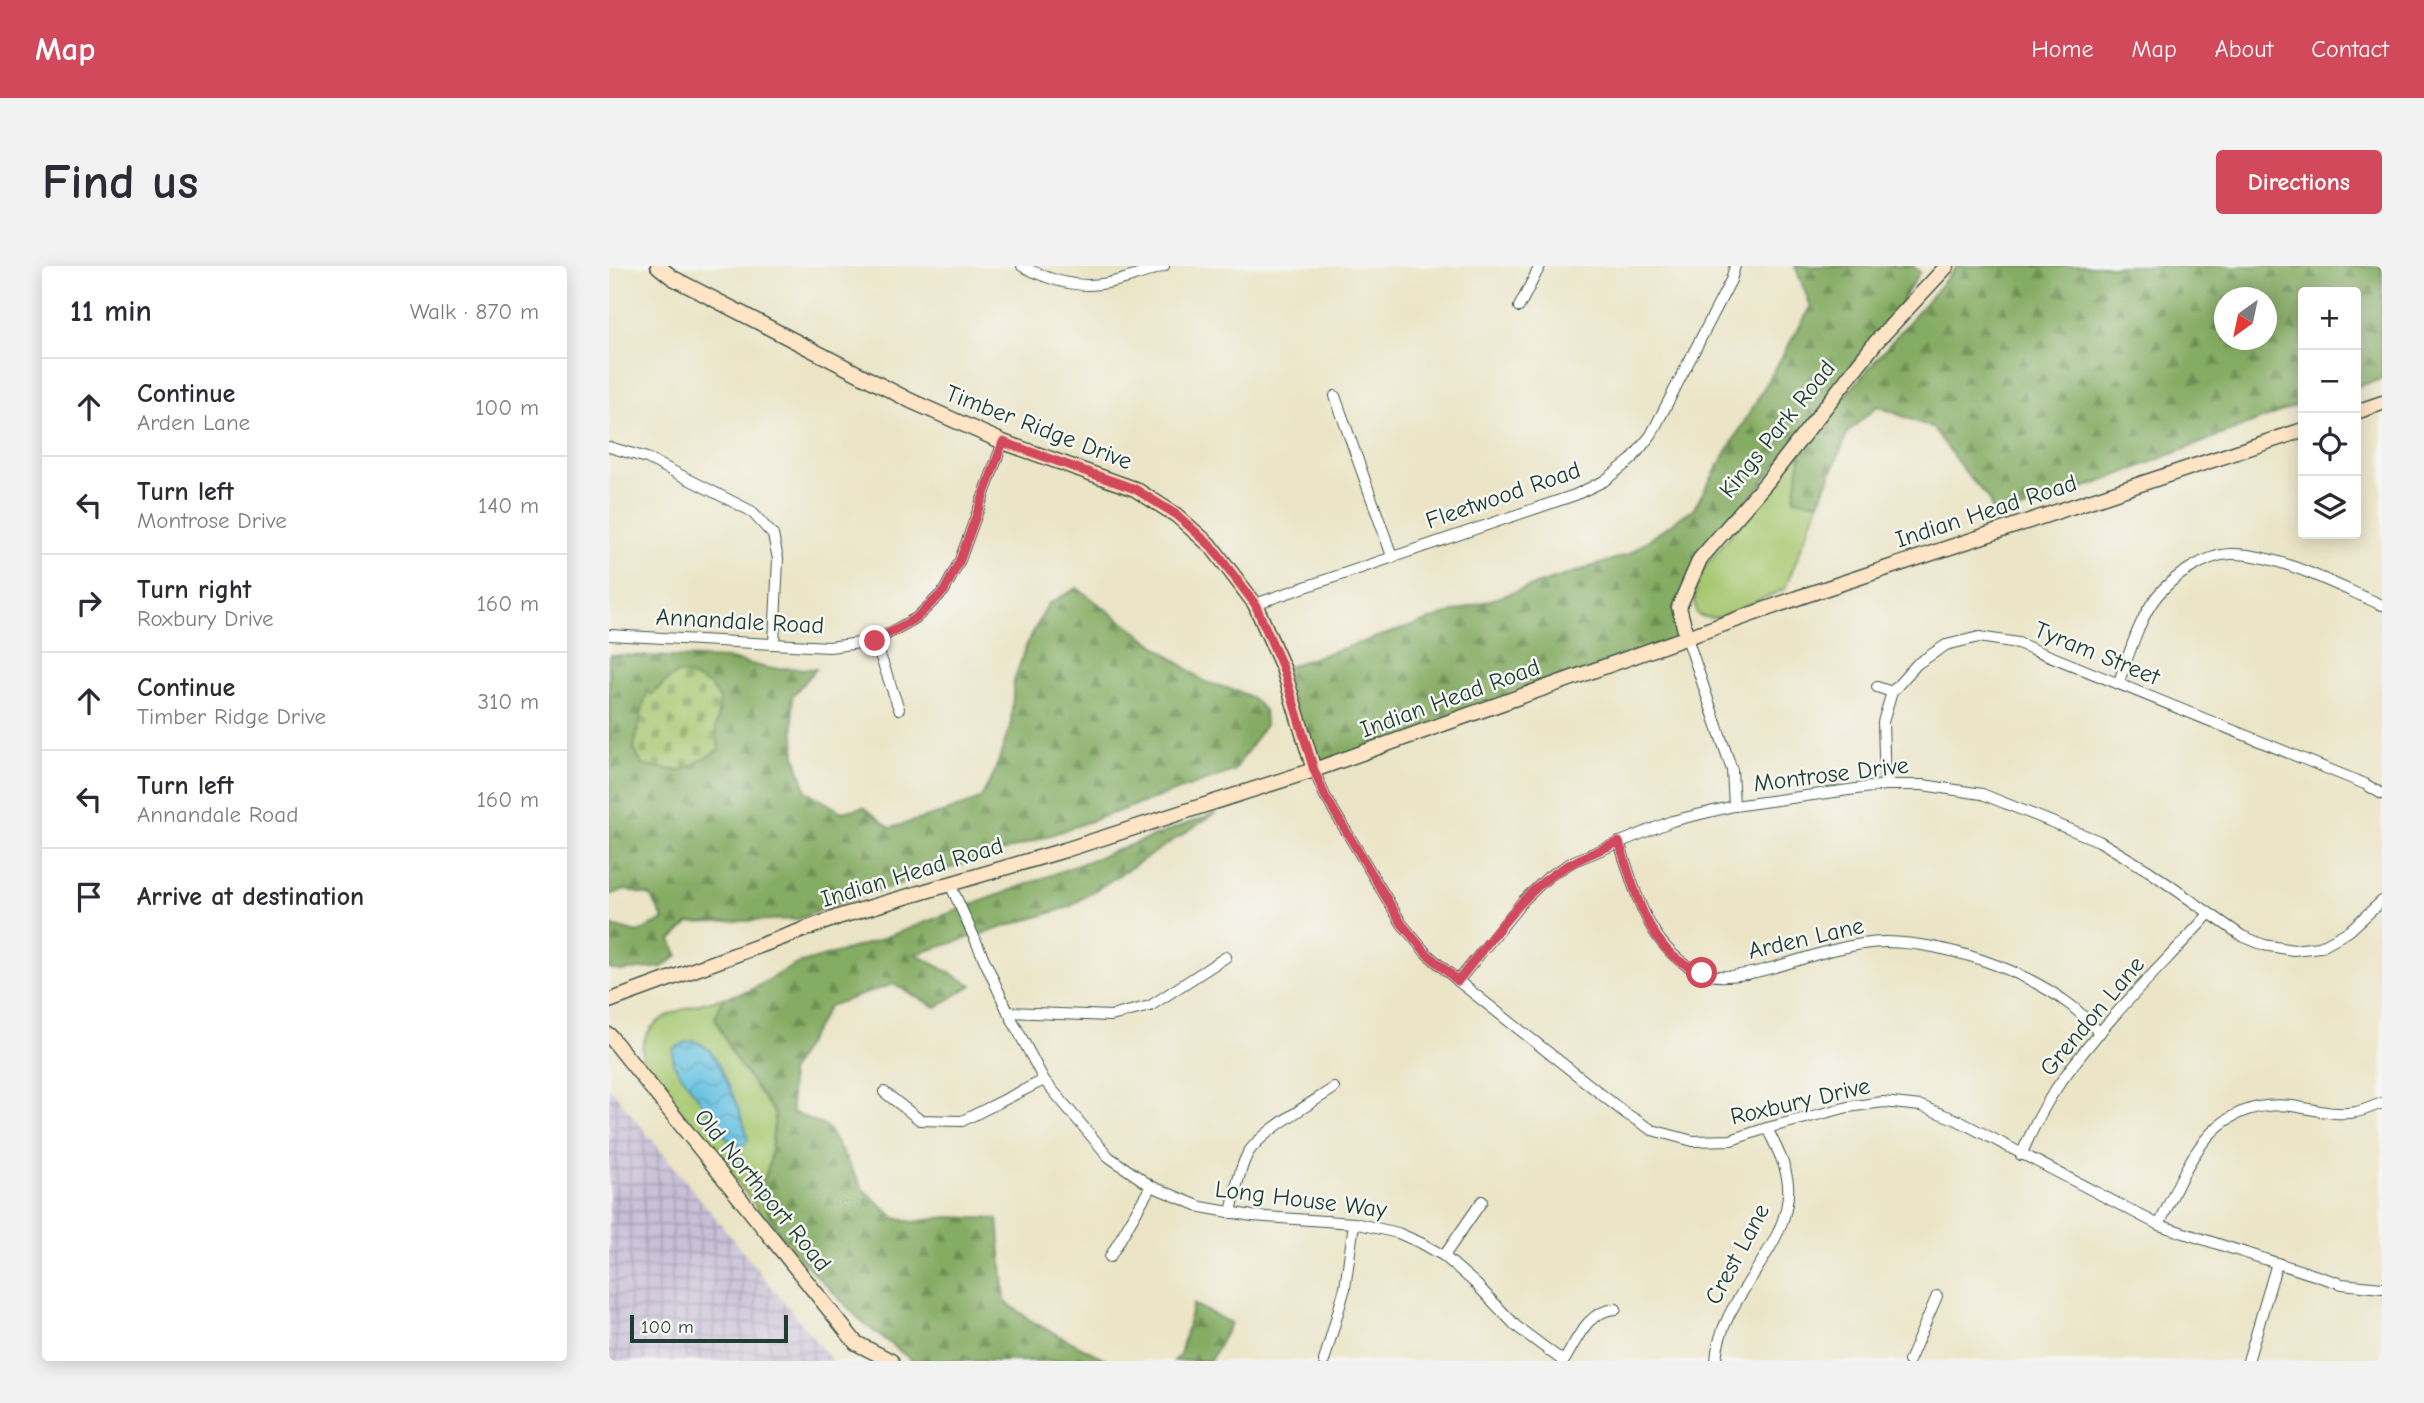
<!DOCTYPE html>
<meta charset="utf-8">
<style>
:root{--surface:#fff;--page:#f2f2f3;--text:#2b2b33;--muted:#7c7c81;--line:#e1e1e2;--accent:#d1495b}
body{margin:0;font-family:"Comic Neue",sans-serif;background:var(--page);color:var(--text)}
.controls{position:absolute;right:21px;top:21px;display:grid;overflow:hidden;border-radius:7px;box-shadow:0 4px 18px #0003}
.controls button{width:63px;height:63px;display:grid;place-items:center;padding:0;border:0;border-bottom:2px solid var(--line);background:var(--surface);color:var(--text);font:35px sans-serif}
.compass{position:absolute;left:1605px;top:21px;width:63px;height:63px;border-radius:50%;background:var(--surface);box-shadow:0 4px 18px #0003;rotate:213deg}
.scale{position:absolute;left:21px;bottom:18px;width:158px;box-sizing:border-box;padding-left:7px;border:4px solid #1f3d34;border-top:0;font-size:19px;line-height:24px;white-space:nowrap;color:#1f3d34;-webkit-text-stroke:5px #f6f6f2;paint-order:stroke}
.stop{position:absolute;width:21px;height:21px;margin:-16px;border:5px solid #d1495b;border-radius:50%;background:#fff}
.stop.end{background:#d1495b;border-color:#fff;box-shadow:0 2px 7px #0008}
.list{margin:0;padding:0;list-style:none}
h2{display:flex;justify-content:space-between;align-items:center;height:91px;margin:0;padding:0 28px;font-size:30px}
h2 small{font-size:23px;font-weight:400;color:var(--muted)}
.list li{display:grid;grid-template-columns:46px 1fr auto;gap:21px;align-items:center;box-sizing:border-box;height:98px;padding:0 28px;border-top:2px solid var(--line)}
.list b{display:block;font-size:26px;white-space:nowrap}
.list p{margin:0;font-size:23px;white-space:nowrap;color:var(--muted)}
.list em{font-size:23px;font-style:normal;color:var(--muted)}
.icon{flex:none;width:38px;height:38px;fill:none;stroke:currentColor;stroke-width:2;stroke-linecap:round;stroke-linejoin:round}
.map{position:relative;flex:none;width:1773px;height:1095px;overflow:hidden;border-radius:7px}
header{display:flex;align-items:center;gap:42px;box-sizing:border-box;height:98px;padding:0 35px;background:var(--accent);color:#fff}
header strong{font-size:33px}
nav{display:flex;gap:38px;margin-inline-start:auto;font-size:24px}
.intro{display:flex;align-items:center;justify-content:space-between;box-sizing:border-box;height:168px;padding:0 42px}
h1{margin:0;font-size:49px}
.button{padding:18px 32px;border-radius:7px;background:var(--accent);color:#fff;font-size:24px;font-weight:700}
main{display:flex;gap:42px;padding:0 42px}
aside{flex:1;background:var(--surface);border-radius:7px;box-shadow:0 4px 18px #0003}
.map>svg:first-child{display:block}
</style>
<header>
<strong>Map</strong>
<nav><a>Home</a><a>Map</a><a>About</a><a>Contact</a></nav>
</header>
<div class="intro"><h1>Find us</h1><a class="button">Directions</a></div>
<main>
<aside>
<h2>11 min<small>Walk · 870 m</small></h2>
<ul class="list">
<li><svg class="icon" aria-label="ahead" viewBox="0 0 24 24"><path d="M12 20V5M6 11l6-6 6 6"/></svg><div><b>Continue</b><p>Arden Lane</p></div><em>100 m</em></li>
<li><svg class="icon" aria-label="left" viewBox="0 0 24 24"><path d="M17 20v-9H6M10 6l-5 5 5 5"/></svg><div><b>Turn left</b><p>Montrose Drive</p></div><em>140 m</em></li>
<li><svg class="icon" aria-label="right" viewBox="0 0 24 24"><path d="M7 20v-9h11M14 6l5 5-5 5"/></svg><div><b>Turn right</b><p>Roxbury Drive</p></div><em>160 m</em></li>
<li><svg class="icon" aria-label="ahead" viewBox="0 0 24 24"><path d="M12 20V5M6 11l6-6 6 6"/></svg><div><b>Continue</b><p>Timber Ridge Drive</p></div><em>310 m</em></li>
<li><svg class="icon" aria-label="left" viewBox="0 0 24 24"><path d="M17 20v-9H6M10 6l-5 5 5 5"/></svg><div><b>Turn left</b><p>Annandale Road</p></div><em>160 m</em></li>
<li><svg class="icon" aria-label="arrive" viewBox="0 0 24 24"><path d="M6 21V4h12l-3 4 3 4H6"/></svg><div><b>Arrive at destination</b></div></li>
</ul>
</aside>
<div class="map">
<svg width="1773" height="1095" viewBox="0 0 1773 1095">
<defs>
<pattern id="industrial-grid" width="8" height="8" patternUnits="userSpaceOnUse" patternTransform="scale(1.75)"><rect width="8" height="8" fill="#c9bfd7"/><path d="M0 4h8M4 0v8" fill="none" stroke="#a39caf"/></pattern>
<pattern id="forest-firs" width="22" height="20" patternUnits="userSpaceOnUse" patternTransform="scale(1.75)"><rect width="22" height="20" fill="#85ac63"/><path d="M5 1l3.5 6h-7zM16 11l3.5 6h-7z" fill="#6c8d52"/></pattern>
<pattern id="cemetery-stones" width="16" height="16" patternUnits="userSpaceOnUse" patternTransform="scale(1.75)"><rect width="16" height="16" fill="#a7c871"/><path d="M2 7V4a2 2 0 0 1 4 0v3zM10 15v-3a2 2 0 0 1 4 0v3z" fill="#87a45e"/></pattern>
<pattern id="water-waves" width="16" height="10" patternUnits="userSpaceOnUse" patternTransform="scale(1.75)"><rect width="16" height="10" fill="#64c1e2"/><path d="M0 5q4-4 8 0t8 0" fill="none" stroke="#529eb8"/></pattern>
</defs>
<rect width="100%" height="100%" fill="#f6f6f2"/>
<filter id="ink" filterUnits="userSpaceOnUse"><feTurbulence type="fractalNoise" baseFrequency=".0143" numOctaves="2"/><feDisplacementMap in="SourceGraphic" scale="14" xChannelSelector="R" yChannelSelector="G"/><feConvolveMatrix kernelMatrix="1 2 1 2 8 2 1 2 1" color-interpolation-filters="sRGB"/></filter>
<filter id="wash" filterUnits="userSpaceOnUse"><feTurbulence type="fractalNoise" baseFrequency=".00686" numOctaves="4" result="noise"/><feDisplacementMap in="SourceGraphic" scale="28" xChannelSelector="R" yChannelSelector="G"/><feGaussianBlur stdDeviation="1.57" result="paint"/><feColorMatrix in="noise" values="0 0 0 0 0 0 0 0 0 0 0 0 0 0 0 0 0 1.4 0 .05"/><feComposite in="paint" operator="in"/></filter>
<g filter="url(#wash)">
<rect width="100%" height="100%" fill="#ebe4c6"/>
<!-- industrial -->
<path fill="url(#industrial-grid)" d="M0 821 223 1095H0Z"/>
<!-- green -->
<g fill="#a7c871" stroke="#638252" stroke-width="2">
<path d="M1193 180 1185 233 1210 237 1176 323 1108 352 1095 351 1088 348C1082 330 1089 316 1096 300Z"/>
<path d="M114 732 106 752 125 791 166 848 161 895 151 930 177 978 33 795C33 789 33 783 34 778 42 746 88 739 114 732Z"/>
</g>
<!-- forest -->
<g fill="url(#forest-firs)" stroke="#52744c" stroke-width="2" fill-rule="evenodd">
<path d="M1186 0H1304L1311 6 1267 76 1091 293 1070 341 1078 372 705 504 674 402 1018 289 1085 242 1202 41Z"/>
<path d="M1348 0H1773V113L1747 121V26H1694V137L1494 215 1386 253 1379 231 1359 210 1324 162 1268 140 1239 166 1210 237 1185 233 1193 180ZM1616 32H1658V74H1616Z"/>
<path d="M468 322 596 416 629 425 644 433 655 444 656 459 625 505 407 581 224 639 190 653 80 657 62 674 69 690 53 701 11 705 0 702V659L28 667 55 654 42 630 16 624 0 629V394L2 389 122 393 158 402 207 403 183 430 186 489 197 525 233 546 255 541 281 562 343 544 371 533 385 508 402 458 405 415 418 378 439 338ZM74 407 111 444 107 460 25 482 38 425 42 429C54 421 58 409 74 407Z"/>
<path d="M607 547 460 641 307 688 363 719 327 741 284 718 220 740 181 805 183 846 218 861 255 924 286 952 304 956 338 951 389 953 396 1035 425 1057 500 1095H304L254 1057 177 978 150 930 161 895 166 848 125 791 106 752 114 732 140 725 186 699 264 676Z"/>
<path d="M584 1038 622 1057 601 1095H565L571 1089Z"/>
</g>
<!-- cemetery -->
<path fill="url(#cemetery-stones)" stroke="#638252" stroke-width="2" d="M74 407 99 418 111 433 107 460 110 484 71 505 33 499 25 482 38 424 42 429C55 421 58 409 74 407Z"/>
<!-- water -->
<path fill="url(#water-waves)" stroke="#427f8b" stroke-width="2" d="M86 775C91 778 96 780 100 784 112 797 137 857 139 875L134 880 123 879 64 797V783L77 776Z"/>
</g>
<g filter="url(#ink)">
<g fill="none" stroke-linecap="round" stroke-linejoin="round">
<defs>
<g id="street">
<path d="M413 0C470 30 498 20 555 0"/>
<path d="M910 41 931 0"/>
<path d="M726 130 783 290"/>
<path d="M0 181 38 192 142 245 164 269 169 293 165 378"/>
<path d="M646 338 966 229 995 215 1022 194 1042 169 1122 14 1126 0"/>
<path d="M0 369 220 381 266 375 307 352 335 325 351 294 394 176"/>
<path d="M1078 372 1123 504 1125 540"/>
<path d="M266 375 290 443"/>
<path d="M1509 418C1520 390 1529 354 1548 330 1563 311 1597 289 1621 288 1666 286 1731 321 1773 339"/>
<path d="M1268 421 1283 426"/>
<path d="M705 504 716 530 793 658 817 687 849 715 1016 847 1043 864 1084 875 1122 874 1158 862 1239 841 1274 836 1312 840 1348 854 1550 959 1733 1018 1773 1022"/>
<path d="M1276 519 1274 456 1283 426 1308 398 1337 379 1370 371 1409 377 1756 518 1773 528"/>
<path d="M1010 576C1026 624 1039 683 1090 706 1125 721 1189 692 1224 684 1240 680 1260 676 1277 676 1336 677 1412 702 1460 738 1471 746 1481 757 1491 767"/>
<path d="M341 618 399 746 435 814 500 891 542 920 592 941 643 950 745 957 789 967 812 977 835 990 867 1018 907 1060 954 1095"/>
<path d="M849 715 914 635 939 611 965 595 1063 555 1125 540 1276 519H1314L1373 528 1490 575 1540 605 1633 670 1655 679 1684 684 1711 681 1740 665 1773 635"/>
<path d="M399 746 502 750 541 740 617 691"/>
<path d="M275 826 311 854 353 855 435 814"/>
<path d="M1412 889C1423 864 1435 839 1451 817 1494 756 1550 703 1600 648"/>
<path d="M622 947C626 928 629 907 638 889 649 867 703 837 725 822"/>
<path d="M1550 959C1579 898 1601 831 1683 840 1704 843 1726 850 1747 846 1756 844 1765 840 1773 837"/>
<path d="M835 990 873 935"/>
<path d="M501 991 542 920"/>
<path d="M715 1095 736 1022 745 957"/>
<path d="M955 1095C969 1072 978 1045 1007 1043"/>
<path d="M1107 1095C1110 1030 1184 982 1179 918 1177 898 1166 879 1158 862"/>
<path d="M1300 1095 1328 1030"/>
<path d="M1639 1095 1668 997"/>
</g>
<g id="secondary">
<path d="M49 0 64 12 302 135 394 176 526 223 567 249 603 281 646 338 674 402 705 504"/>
<path d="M1747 146 1773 137"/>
<path d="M1078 372 1070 341 1091 293 1157 217 1267 76 1338 0"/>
<path d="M0 735 232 650 456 584 705 504 1191 331 1694 164"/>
<path d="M0 769 247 1077 282 1095"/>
</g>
</defs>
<!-- street casing -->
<use href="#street" stroke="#3e564a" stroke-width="12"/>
<!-- secondary casing -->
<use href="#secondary" stroke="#3e564a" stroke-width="17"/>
<!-- street -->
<use href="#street" stroke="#fff" stroke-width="10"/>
<!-- secondary -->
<use href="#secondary" stroke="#ffe4c6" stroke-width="14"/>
</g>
</g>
<g fill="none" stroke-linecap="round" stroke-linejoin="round" filter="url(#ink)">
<!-- route -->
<path stroke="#d1495b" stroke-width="9" d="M266 375 307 352 335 325 351 294 394 176 526 223 568 249 603 281 646 338 674 402 705 504 716 530 793 658 817 687 849 715C874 684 910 632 942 610 963 595 986 586 1010 576 1023 615 1033 661 1064 690 1072 697 1083 702 1093 707"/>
</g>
<g text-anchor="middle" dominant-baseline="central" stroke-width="5" stroke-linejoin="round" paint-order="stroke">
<!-- street labels -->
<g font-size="24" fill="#1f3d34" stroke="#f6f6f2">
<text transform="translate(430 161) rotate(21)">Timber Ridge Drive</text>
<text transform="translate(1168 163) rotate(-51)">Kings Park Road</text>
<text transform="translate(894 229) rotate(-19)">Fleetwood Road</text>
<text transform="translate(1377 245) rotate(-18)">Indian Head Road</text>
<text transform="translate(131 355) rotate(3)">Annandale Road</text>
<text transform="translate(1488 387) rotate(22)">Tyram Street</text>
<text transform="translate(841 432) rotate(-20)">Indian Head Road</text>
<text transform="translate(1222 508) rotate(-7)">Montrose Drive</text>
<text transform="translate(303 606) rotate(-17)">Indian Head Road</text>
<text transform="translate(1197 672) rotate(-13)">Arden Lane</text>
<text transform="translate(1483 750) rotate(-50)">Grendon Lane</text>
<text transform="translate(1191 835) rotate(-13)">Roxbury Drive</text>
<text transform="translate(154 924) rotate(51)">Old Northport Road</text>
<text transform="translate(692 933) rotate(7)">Long House Way</text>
<text transform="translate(1128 988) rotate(-62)">Crest Lane</text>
</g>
</g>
</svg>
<div class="controls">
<button>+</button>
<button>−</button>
<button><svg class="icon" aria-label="locate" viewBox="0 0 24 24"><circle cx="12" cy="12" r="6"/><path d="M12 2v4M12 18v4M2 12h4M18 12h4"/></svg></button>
<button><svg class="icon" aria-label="layers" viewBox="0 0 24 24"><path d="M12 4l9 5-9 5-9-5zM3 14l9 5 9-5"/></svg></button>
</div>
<svg class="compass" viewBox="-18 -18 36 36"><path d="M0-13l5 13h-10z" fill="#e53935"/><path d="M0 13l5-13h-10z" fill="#7c7c81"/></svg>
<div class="scale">100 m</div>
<div class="stop" style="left:1093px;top:707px"></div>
<div class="stop end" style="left:266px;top:375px"></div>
</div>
</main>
